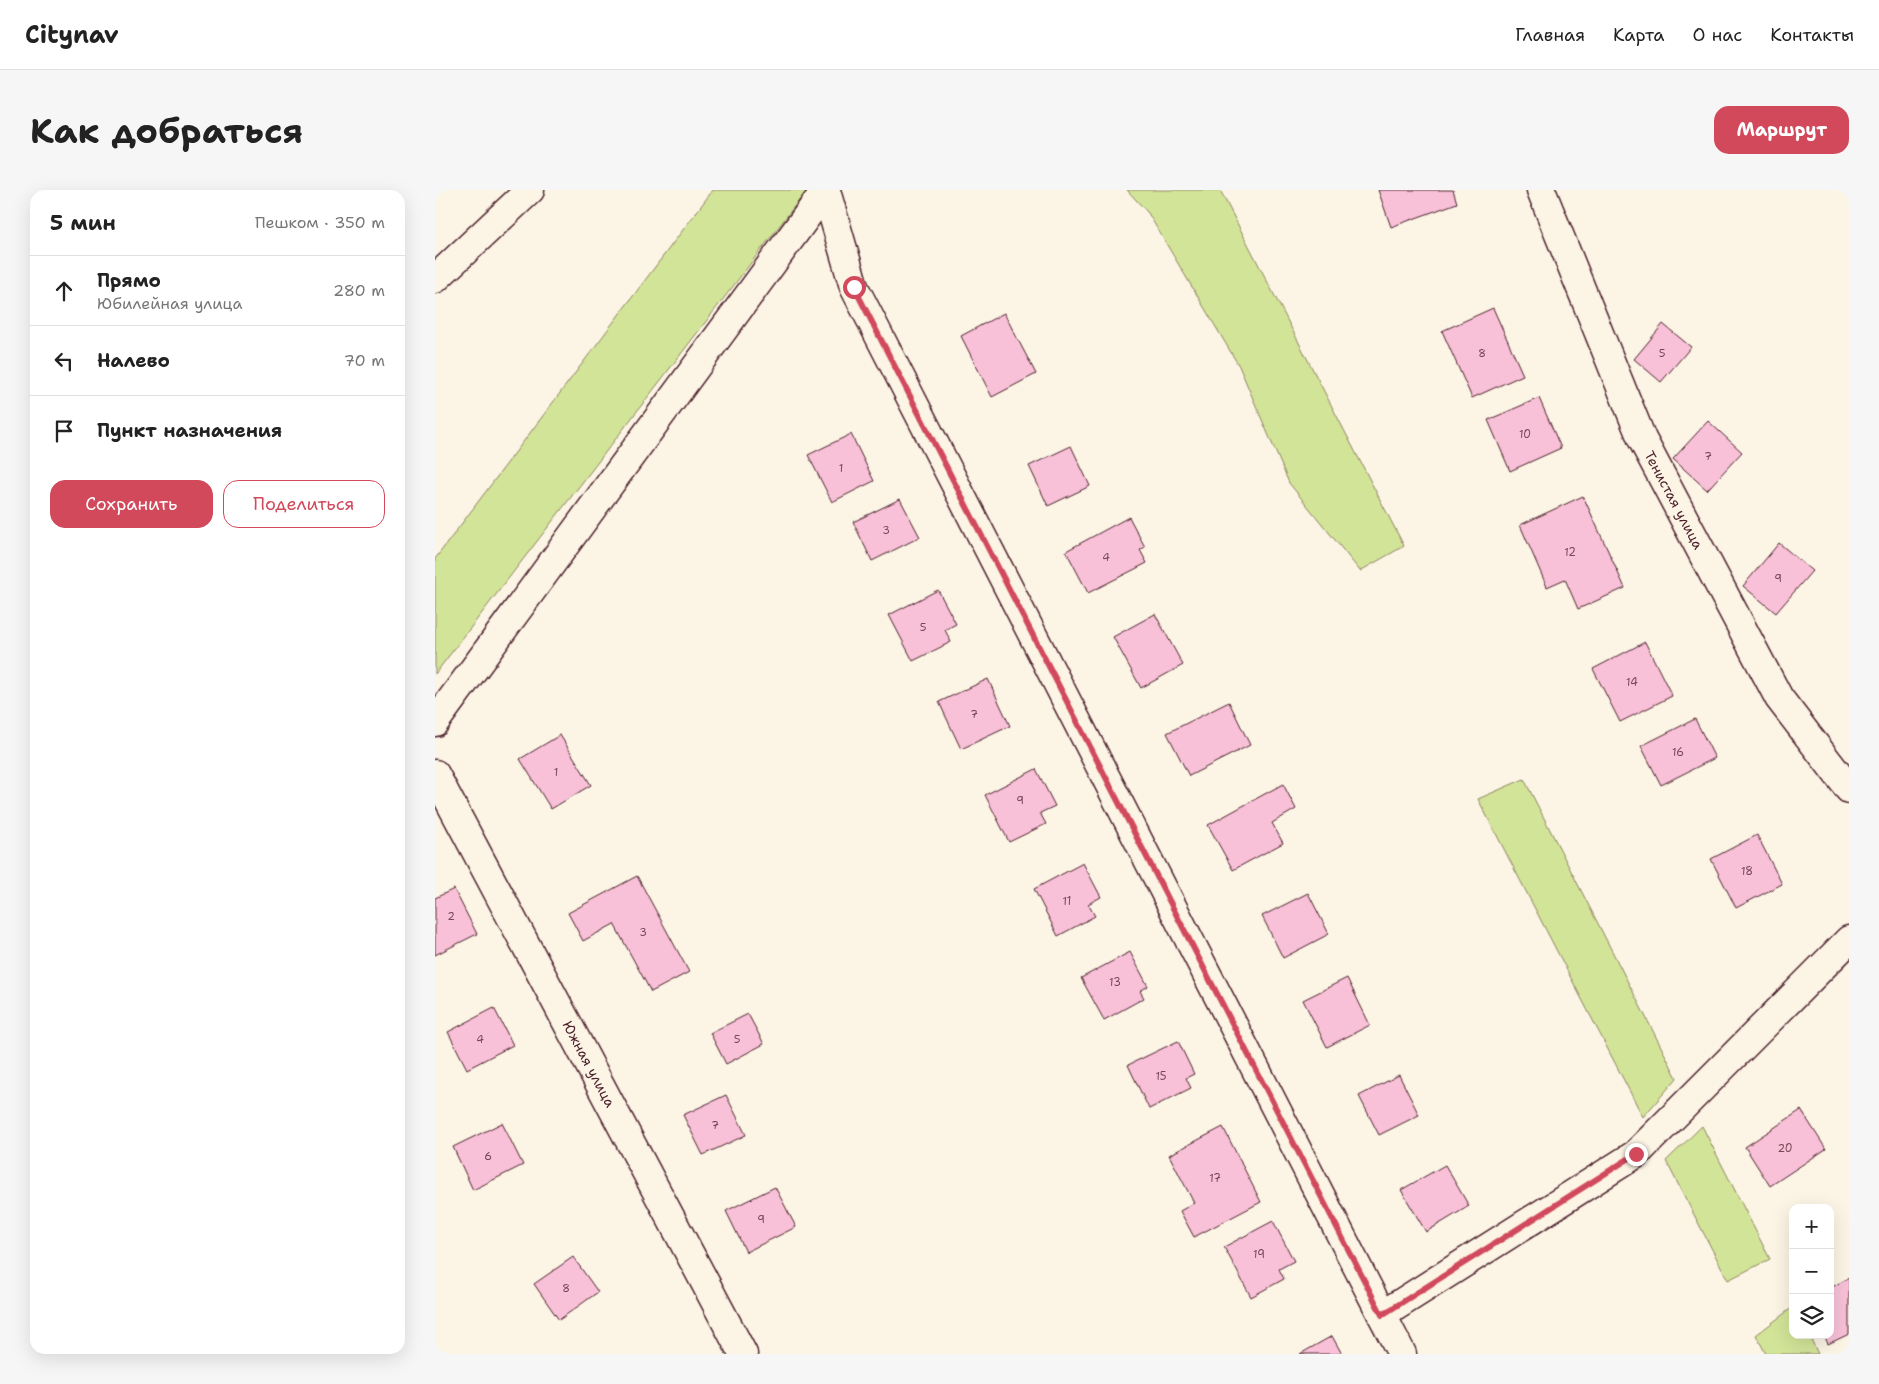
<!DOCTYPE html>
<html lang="ru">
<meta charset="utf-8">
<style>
:root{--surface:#fff;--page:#f6f6f6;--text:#222;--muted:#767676;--line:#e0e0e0;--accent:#d1495b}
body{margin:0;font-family:"Shantell Sans",sans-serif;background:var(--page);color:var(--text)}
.controls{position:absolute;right:15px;bottom:15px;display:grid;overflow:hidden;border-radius:10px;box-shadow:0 5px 20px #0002}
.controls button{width:45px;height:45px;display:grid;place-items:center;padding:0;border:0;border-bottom:1px solid var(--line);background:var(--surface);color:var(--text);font:25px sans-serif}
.stop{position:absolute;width:15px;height:15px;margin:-11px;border:4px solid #d1495b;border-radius:50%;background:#fff}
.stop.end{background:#d1495b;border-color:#fff;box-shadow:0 1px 5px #0008}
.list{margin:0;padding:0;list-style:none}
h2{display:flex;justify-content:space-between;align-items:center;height:65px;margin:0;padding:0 20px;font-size:21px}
h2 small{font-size:16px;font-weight:400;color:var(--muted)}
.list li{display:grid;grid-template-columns:32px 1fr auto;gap:15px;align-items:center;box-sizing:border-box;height:70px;padding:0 20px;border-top:1px solid var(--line)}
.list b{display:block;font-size:19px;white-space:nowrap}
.list p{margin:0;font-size:16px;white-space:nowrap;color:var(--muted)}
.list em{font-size:16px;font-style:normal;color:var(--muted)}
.actions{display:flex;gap:10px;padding:15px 20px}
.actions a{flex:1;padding:11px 0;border:1px solid var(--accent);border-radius:15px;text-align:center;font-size:18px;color:var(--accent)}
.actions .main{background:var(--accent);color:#fff}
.icon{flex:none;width:28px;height:28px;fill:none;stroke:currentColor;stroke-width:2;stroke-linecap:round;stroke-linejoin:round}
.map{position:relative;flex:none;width:1414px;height:1164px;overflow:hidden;border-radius:15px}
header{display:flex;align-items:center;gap:30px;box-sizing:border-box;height:70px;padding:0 25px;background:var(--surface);border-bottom:1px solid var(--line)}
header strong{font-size:24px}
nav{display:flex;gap:28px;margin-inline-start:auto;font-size:18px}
.intro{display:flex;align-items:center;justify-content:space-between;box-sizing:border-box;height:120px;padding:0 30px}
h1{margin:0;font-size:35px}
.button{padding:12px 22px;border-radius:15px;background:var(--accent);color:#fff;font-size:18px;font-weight:700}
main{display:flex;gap:30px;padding:0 30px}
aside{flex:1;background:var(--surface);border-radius:15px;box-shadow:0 5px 20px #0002}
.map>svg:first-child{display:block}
</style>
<header>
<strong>Citynav</strong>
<nav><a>Главная</a><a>Карта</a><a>О нас</a><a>Контакты</a></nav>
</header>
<div class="intro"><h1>Как добраться</h1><a class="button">Маршрут</a></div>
<main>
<aside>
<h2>5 мин<small>Пешком · 350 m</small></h2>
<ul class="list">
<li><svg class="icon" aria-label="ahead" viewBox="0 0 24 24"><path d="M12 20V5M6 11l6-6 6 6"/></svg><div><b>Прямо</b><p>Юбилейная улица</p></div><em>280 m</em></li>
<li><svg class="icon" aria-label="left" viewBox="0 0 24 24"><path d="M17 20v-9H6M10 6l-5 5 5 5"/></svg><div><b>Налево</b></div><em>70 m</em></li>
<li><svg class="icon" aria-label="arrive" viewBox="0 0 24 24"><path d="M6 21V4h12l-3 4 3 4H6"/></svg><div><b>Пункт назначения</b></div></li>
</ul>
<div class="actions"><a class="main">Сохранить</a><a>Поделиться</a></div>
</aside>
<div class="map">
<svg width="1414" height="1164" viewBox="0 0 1414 1164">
<rect width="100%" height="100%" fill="#fcf5e5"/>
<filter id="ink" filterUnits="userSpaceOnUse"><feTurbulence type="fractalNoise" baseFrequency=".02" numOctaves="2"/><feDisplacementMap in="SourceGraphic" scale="10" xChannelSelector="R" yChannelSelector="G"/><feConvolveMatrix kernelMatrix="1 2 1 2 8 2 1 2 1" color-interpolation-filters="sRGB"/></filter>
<g filter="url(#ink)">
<!-- green -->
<g fill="#d2e498" stroke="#8e8262">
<path d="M278 0H372L0 484V369Z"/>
<path d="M692 0H785L969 356 925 381 854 293 804 176 713 23Z"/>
<path d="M1089 589 1242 888 1208 927 1043 609Z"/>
<path d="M1267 936 1335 1069 1293 1090 1231 971Z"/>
<path d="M1358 1117V1145H1374L1383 1164H1331L1321 1145Z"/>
</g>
<!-- building -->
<g fill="#f8c1d8" stroke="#4a1f2b">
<path d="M943 0H1018L1022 13 956 37Z"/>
<path d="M1058 118 1088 185 1037 208 1007 141Z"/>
<path d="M569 123 601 184 557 207 526 146Z"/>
<path d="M1228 134 1256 157 1226 192 1199 169Z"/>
<path d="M1104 208 1126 258 1075 281 1053 230Z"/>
<path d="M1273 231 1307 262 1272 300 1238 269Z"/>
<path d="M416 244 439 291 397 312 373 265Z"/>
<path d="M636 256 655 296 613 316 594 276Z"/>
<path d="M1148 306 1190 398 1143 419 1130 389 1112 397 1085 335Z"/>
<path d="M465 309 485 347 437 371 418 332Z"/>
<path d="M694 327 710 357 705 360 712 373 653 403 631 361Z"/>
<path d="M1344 353 1377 381 1341 423 1308 396Z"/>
<path d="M503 400 521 434 510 440 516 452 478 471 454 425Z"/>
<path d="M720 424 748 475 706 498 678 447Z"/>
<path d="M1210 452 1237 506 1185 532 1158 479Z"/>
<path d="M553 489 575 536 526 559 504 512Z"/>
<path d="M794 512 815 555 754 586 732 543Z"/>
<path d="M1260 529 1280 568 1226 595 1206 556Z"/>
<path d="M125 545 156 595 116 619 85 569Z"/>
<path d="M601 579 620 616 605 623 611 634 574 652 550 605Z"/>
<path d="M848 594 861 619 837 633 848 653 798 680 773 635Z"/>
<path d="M1322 645 1347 694 1301 718 1276 669Z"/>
<path d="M648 673 666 707 653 714 660 726 623 746 599 699Z"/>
<path d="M202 686 254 782 216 802 179 734 148 751 133 723Z"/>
<path d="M19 699 42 744 0 765V708Z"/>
<path d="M873 703 894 744 848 768 827 726Z"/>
<path d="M695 762 713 796 705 801 709 808 669 830 646 788Z"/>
<path d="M912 788 935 835 892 857 868 810Z"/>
<path d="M59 818 78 855 32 879 13 842Z"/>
<path d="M313 824 329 854 291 874 275 843Z"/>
<path d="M743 851 759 884 751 888 756 898 714 919 693 875Z"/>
<path d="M964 885 984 925 944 945 924 906Z"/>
<path d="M291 905 311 945 268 965 248 925Z"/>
<path d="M1366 920 1391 959 1335 996 1310 957Z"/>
<path d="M67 933 88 975 38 1000 18 957Z"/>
<path d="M788 937 826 1012 759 1047 745 1021 759 1013 734 965Z"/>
<path d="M1010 975 1034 1016 991 1042 966 1000Z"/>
<path d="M340 997 361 1037 311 1062 291 1021Z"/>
<path d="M838 1031 859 1071 844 1079 849 1089 816 1107 789 1057Z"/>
<path d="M138 1067 163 1102 124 1130 99 1094Z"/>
<path d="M1414 1088V1144L1393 1154 1389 1145H1395V1098Z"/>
<path d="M897 1146 907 1164H865Z"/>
</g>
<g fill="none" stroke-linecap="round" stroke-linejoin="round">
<defs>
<g id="street">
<path d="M1106 0 1207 249 1344 508 1414 599"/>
<path d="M391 1 419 97 967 1164"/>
<path d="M0 532 391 0"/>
<path d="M0 584 308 1164"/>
<path d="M947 1125 1201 964 1414 750"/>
</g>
<path id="secondary" d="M0 89 95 0"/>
</defs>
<!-- street casing -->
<use href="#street" stroke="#4a1f2b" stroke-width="31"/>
<!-- secondary casing -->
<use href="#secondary" stroke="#4a1f2b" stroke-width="31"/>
<!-- street -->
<use href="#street" stroke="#fcf5e5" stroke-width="28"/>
<!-- secondary -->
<use href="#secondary" stroke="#fcf5e5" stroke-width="28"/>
</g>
</g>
<g fill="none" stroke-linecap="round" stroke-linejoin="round" filter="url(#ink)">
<!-- route -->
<path stroke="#d1495b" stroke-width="6" d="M419 97 947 1125 1201 964"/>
</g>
<g text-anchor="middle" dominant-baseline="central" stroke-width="4" stroke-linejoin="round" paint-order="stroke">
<!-- number labels -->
<g font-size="11" fill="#764856">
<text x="1047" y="163">8</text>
<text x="1227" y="163">5</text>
<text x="1090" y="244">10</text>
<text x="1273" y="266">7</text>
<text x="406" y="278">1</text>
<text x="451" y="340">3</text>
<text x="1135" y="362">12</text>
<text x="671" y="367">4</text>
<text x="1343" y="388">9</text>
<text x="488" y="437">5</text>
<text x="1197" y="492">14</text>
<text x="539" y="524">7</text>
<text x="1243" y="562">16</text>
<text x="121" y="582">1</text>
<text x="585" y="610">9</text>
<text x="1312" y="681">18</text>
<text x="632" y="711">11</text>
<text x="16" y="726">2</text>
<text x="208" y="742">3</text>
<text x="680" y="792">13</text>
<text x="45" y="849">4</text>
<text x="302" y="849">5</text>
<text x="726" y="886">15</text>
<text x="280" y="935">7</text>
<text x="1350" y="958">20</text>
<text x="53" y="966">6</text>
<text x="780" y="988">17</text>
<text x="326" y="1029">9</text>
<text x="824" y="1064">19</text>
<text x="131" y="1098">8</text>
</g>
<!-- street labels -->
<g font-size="14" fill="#4a1f2b" stroke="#fcf5e5">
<text transform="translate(1239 310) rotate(62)">Тенистая улица</text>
<text transform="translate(154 874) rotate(62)">Южная улица</text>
</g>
</g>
</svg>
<div class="controls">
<button>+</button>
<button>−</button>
<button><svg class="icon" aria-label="layers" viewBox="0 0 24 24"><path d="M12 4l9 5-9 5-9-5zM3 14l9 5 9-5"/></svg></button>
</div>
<div class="stop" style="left:419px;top:97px"></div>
<div class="stop end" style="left:1201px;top:964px"></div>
</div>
</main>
